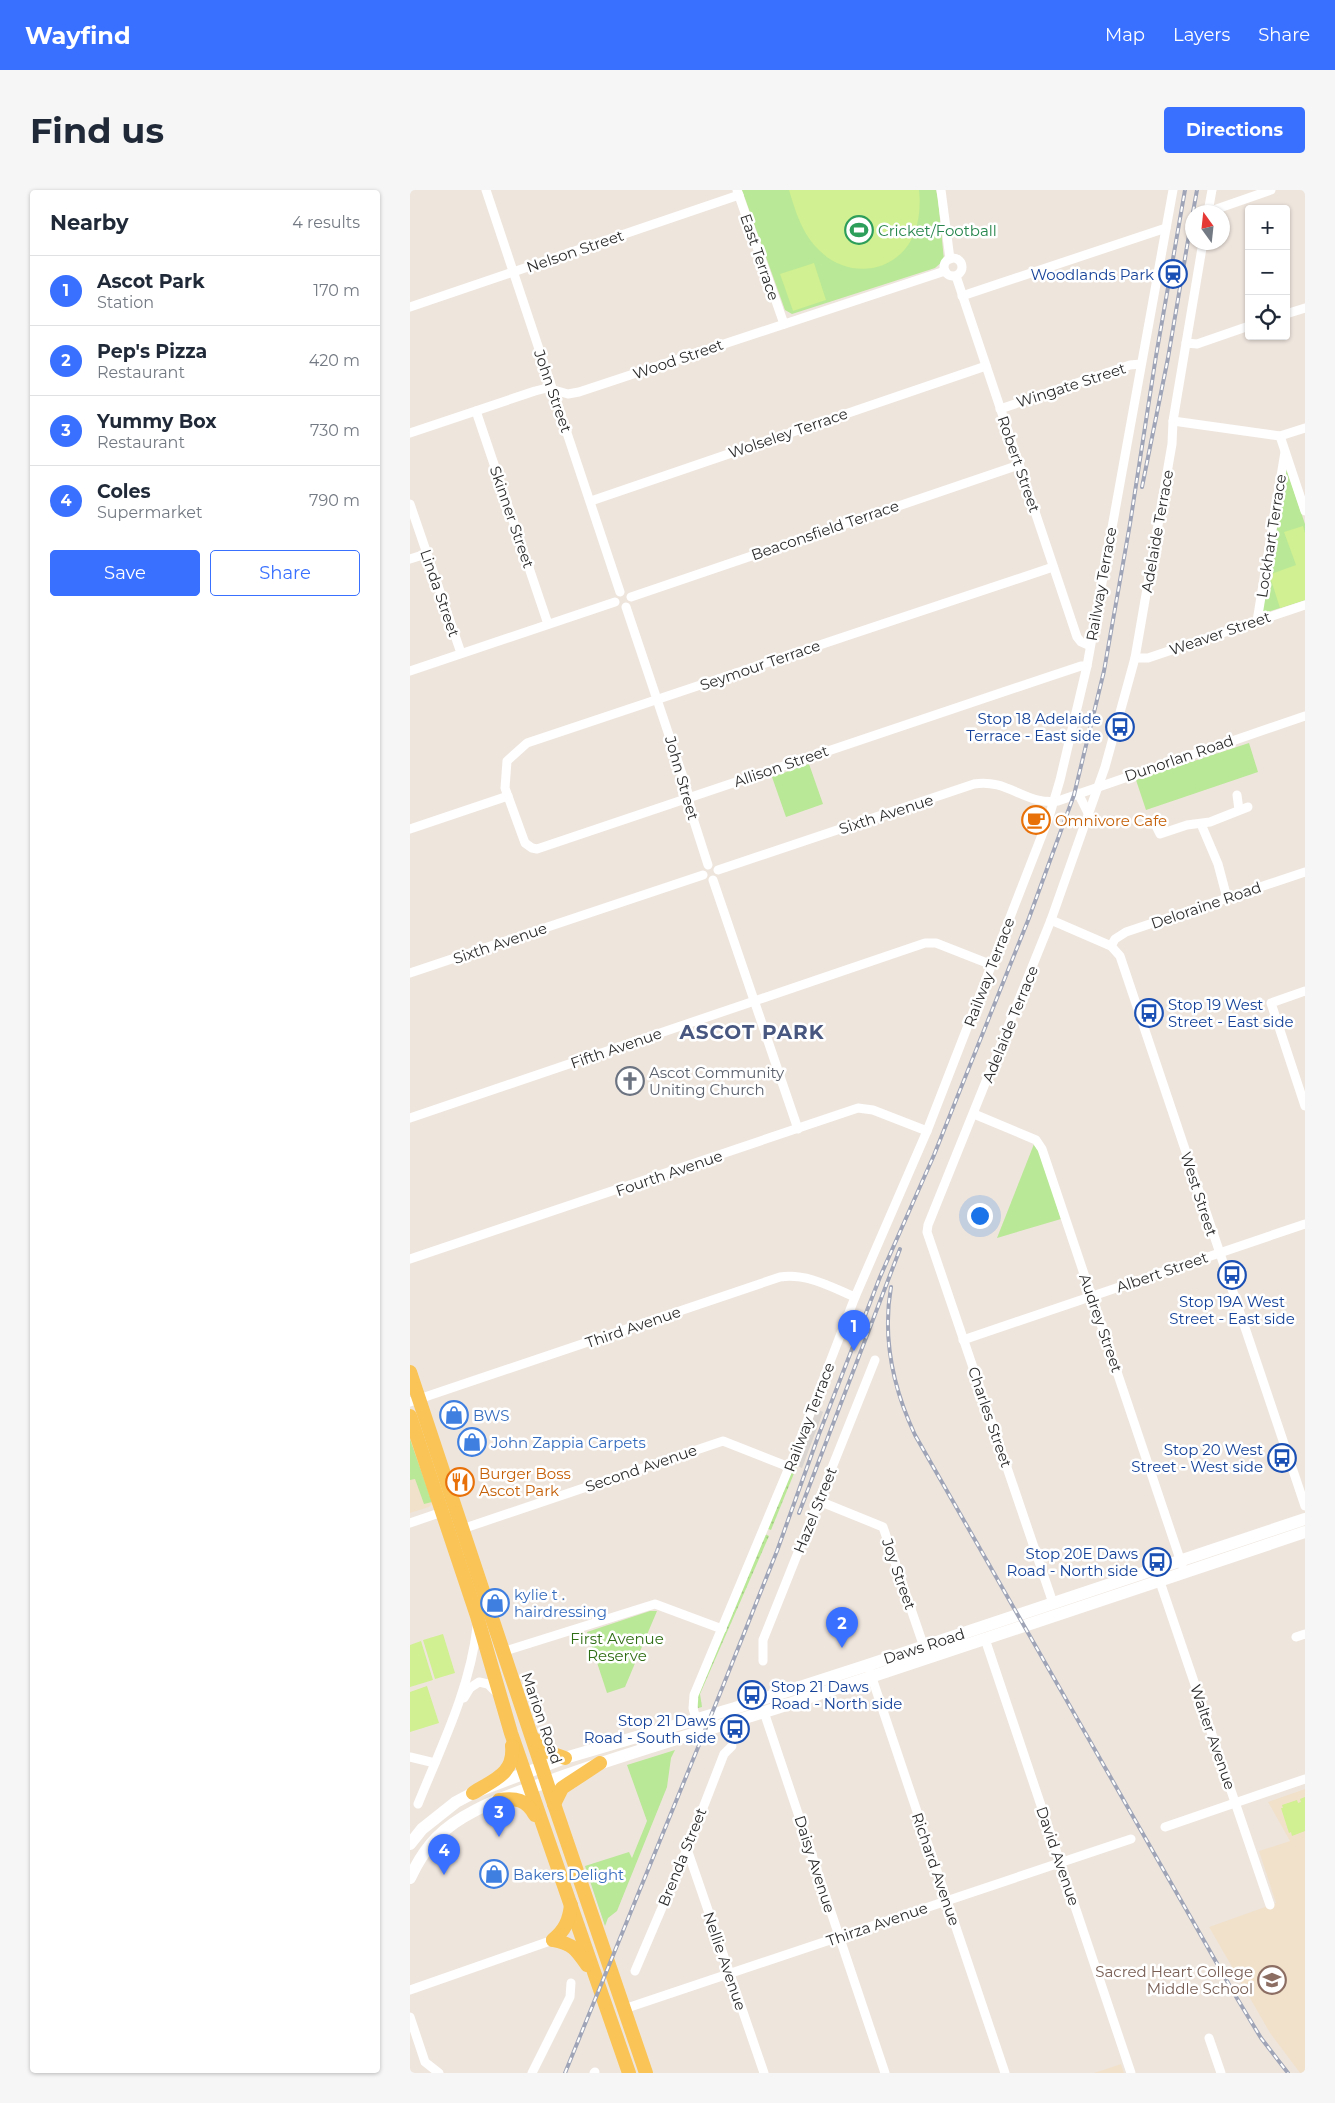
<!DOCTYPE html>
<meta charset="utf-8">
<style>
:root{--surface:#fff;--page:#f6f6f7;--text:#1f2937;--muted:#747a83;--line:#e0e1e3;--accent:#3970ff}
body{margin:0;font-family:Montserrat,sans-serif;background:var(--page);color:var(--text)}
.controls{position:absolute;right:15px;top:15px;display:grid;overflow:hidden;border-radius:5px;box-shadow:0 1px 4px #0004}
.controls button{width:45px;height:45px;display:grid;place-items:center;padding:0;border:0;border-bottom:1px solid var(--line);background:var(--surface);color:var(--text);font:25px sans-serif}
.compass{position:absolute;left:775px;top:15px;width:45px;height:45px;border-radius:50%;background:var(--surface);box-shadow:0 1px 4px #0004;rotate:345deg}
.you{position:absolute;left:569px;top:1025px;width:18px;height:18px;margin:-12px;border:4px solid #fff;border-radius:50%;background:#1a73e8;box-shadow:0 0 0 8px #1a73e833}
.badge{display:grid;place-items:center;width:32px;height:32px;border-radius:50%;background:var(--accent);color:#fff;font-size:16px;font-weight:700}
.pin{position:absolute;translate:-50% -41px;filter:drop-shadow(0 1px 2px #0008)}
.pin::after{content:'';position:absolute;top:26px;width:18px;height:15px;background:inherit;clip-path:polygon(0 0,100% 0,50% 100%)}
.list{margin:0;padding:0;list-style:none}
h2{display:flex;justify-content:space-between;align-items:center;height:65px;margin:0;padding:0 20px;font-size:21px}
h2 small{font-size:16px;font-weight:400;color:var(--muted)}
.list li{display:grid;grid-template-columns:32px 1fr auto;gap:15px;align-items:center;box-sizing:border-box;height:70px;padding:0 20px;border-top:1px solid var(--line)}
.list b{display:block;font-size:19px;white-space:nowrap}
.list p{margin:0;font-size:16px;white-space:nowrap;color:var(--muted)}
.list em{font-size:16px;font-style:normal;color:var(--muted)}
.actions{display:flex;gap:10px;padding:15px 20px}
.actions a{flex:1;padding:11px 0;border:1px solid var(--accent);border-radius:5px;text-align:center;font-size:18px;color:var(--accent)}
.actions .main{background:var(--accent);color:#fff}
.icon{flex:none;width:28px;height:28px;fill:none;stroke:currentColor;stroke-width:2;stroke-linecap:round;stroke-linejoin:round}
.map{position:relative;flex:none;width:895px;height:1883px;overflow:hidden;border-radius:5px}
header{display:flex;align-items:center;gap:30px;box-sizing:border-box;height:70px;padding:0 25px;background:var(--accent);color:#fff}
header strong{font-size:24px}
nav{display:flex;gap:28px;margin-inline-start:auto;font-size:18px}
.intro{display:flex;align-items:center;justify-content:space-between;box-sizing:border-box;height:120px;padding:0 30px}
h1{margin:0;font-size:35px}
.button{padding:12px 22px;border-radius:5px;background:var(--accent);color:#fff;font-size:18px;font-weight:700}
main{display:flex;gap:30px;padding:0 30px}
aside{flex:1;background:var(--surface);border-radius:5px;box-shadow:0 1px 4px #0004}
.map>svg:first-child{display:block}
</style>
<header>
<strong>Wayfind</strong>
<nav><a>Map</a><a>Layers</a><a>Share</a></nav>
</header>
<div class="intro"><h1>Find us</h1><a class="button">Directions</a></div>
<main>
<aside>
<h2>Nearby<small>4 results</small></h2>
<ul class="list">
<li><span class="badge">1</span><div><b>Ascot Park</b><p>Station</p></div><em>170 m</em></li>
<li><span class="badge">2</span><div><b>Pep's Pizza</b><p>Restaurant</p></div><em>420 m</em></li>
<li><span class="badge">3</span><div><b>Yummy Box</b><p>Restaurant</p></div><em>730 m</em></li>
<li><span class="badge">4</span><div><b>Coles</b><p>Supermarket</p></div><em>790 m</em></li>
</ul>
<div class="actions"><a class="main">Save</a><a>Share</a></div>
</aside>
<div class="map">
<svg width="895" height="1883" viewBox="0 0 895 1883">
<defs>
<pattern id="garden-dots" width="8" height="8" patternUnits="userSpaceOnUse" patternTransform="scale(1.25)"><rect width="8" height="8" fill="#b9e896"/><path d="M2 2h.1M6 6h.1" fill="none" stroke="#9fc781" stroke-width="1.8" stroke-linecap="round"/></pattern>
</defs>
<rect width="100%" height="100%" fill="#eee5dd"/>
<!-- education -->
<g fill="#f1e1cb">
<path d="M0 1243 23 1313 19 1317 0 1323Z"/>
<path d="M895 1599V1883H890L860 1843 799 1737 866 1713 849 1661 880 1651 858 1612Z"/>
<path d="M711 1874 714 1883H684Z"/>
</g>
<!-- grass -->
<g fill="#b9e896">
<path d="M332 0H526L528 9 534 70 525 78 382 124 375 120Z"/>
<path d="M876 278 895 334V410L851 424Z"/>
<path d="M839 553 848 582 736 620 726 590Z"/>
<path d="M399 574 413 614 376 627 362 587Z"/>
<path d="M624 954 629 959 651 1029 587 1048Z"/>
<path d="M0 1249 22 1312 14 1314 5 1289 0 1290Z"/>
<path d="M240 1421H247L215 1497 197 1503 177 1442Z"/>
<path d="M265 1560 261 1568 257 1597 207 1721 198 1728 195 1736 175 1676 219 1662 222 1668 237 1631 217 1575Z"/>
</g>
<!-- garden -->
<g fill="url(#garden-dots)">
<path d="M383 1274 387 1276 361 1340 358 1339Z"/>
<path d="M355 1344 359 1346 290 1504 292 1517 288 1518 286 1509Z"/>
</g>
<!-- pitch -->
<g fill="#d0f091">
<path d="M379 0H509C511 17 509 37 500 52 480 85 436 87 410 61 392 44 386 23 379 0Z"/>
<path d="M404 73 416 110 383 121 370 84Z"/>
<path d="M893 336 895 343V410L870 418 860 387 861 384 886 375 874 342Z"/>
<path d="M33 1444 45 1483 25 1489 13 1450Z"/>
<path d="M11 1451 23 1490 0 1497V1455Z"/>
<path d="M17 1496 29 1533 0 1542V1502Z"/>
<path d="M895 1607V1641L882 1646 881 1642 879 1643 871 1618H873L872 1615 887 1610 888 1613 891 1612 890 1609Z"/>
</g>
<!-- plaza -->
<path fill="#dad5d0" d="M405 1218 413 1222 392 1278 383 1274Z"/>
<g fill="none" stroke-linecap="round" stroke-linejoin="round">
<!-- street -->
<g stroke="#fff" stroke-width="9">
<path d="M76 0 210 402"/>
<path d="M327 0 374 134"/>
<path d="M531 0 540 69"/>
<path d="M798 22 861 0"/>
<path d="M798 22 802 0"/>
<circle cx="543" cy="77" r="9"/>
<path d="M546 86 667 447 671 452 680 456"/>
<path d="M552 106 756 38"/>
<path d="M0 117 329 5"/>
<path d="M876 124 895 118"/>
<path d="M776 153 787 154 839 136"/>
<path d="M590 219 720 175 731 174"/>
<path d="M66 221 138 434"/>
<path d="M763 231 870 246 895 238"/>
<path d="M0 243 125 201 137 198 158 204 169 202 535 81"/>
<path d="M870 246 895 321"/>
<path d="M181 311 576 176"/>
<path d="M0 314 51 463"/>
<path d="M0 369 16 364"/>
<path d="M643 377 117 553 97 571 95 598 115 653 122 658 127 659 632 489 671 476H677"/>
<path d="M221 407 609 275"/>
<path d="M216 417 272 584 278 603 281 622 298 675"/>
<path d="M847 431 875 262"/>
<path d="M725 468H738L895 415"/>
<path d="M0 481 205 412"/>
<path d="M668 603 679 625"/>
<path d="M827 605 829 620"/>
<path d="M744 632 750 644 777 635 800 632 838 617"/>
<path d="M791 634 808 674 817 708"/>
<path d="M0 639 98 606"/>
<path d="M308 680 564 594C597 588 617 616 648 611L895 526"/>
<path d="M303 690 388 939"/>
<path d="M641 730 701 756 710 766 895 1316"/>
<path d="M701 756 705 749 716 742 895 682"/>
<path d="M0 783 293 685"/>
<path d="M895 801 861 813 895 916"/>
<path d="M564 924 626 950 632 959 772 1375"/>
<path d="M0 928 515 753H526L582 775"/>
<path d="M0 1069 448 918 463 920 517 941"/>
<path d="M553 1150 895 1034"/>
<path d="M0 1212 370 1087C397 1083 421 1097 445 1107"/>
<path d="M409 1311 473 1337 515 1460"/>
<path d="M0 1333 35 1321"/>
<path d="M52 1339 313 1251 379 1277"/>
<path d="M748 1386 860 1715"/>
<path d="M643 1413 517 1042 518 1035 641 730 695 577 725 468 762 254 763 231 793 52"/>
<path d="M886 1447 895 1444"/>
<path d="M575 1449 721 1883"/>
<path d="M92 1462 245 1414 312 1439"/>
<path d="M353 1471V1450L465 1170"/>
<path d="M460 1482 595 1883"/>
<path d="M54 1508 60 1498 69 1492 78 1494 89 1505"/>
<path d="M354 1522 475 1883"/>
<path d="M286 1529 283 1518 284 1505 383 1268 445 1107 517 941 639 627 650 590 677 476 763 0"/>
<path d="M0 1567 25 1573"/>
<path d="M8 1614C31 1557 60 1499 67 1437"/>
<path d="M755 1637 895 1589"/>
<path d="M277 1659 354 1883"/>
<path d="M225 1781 277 1659 314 1564 322 1556"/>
<path d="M0 1800 143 1750"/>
<path d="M214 1819 721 1649"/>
<path d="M0 1827 15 1872 29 1883"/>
<path d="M799 1848 811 1883"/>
<path d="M122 1883 160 1807 161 1793"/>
<path d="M184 1883 185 1882"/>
</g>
<!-- secondary -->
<g stroke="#fff" stroke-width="12">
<path d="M0 1654 12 1639 46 1612 63 1603 155 1568 325 1518 458 1475 895 1329"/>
<path d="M0 1688C16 1654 33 1637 66 1620 92 1606 121 1598 148 1588 220 1562 294 1541 367 1518 543 1461 719 1401 895 1342"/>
</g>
<!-- primary -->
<g stroke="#fac456" stroke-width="14">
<path d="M0 1182 144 1614 236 1883"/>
<path d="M0 1226 67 1426 101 1543 219 1883"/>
<path d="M124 1549 138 1562 155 1568"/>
<path d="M63 1603C83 1590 105 1584 102 1556"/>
<path d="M89 1610C106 1608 116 1609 125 1625"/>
<path d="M144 1614 152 1598 190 1573"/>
<path d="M143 1750C163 1754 166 1759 177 1775"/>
<path d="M143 1750C155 1740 159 1731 161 1715"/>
</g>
<defs>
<g id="rail">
<path d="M783 22 787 0"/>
<path d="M732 297 758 168 782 27"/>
<path d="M481 1097C472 1149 483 1198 505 1245L825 1805 851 1848 878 1883"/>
<path d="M389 1323 490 1059"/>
<path d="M155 1883 309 1506 367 1361 409 1244 470 1087 524 965 619 728 664 605 694 481 720 334 746 166 775 0"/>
</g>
</defs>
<!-- rail casing -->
<use href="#rail" stroke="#9fa5b7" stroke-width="4"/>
<!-- rail -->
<use href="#rail" stroke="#fff" stroke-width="2" stroke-dasharray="5.5" stroke-linecap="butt"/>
</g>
<!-- icons -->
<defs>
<symbol id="stadium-ring" viewBox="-11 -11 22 22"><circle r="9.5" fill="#fff" stroke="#2e9e5b" stroke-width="1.5"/><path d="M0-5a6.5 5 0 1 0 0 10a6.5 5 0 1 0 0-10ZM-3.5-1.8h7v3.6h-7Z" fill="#2e9e5b"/></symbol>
<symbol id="station-ring" viewBox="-11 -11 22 22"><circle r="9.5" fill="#fff" stroke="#1a4fb4" stroke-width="1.5"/><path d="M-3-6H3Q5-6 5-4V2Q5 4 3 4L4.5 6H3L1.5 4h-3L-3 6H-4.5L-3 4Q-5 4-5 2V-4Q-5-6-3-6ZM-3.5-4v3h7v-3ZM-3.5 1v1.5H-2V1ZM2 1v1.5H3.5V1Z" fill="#1a4fb4"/></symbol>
<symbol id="bus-ring" viewBox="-11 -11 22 22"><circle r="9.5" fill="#fff" stroke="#1a4fb4" stroke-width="1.5"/><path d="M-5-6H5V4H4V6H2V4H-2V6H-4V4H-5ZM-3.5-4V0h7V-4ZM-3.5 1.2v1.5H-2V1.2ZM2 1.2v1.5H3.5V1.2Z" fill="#1a4fb4"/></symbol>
<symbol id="cafe-ring" viewBox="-11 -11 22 22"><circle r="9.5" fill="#fff" stroke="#e8710a" stroke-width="1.5"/><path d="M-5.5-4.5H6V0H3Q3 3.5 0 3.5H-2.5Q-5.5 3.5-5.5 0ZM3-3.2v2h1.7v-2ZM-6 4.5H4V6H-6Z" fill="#e8710a"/></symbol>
<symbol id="church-ring" viewBox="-11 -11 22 22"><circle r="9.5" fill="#fff" stroke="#6b7280" stroke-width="1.5"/><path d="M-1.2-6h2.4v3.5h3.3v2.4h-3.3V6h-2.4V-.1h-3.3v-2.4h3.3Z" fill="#6b7280"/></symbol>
<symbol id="shop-ring" viewBox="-11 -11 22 22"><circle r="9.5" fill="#fff" stroke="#3f7fe0" stroke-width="1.5"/><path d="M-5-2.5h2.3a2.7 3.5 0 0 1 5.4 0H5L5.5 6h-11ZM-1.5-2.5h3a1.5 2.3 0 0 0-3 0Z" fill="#3f7fe0"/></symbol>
<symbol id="restaurant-ring" viewBox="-11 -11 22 22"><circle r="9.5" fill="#fff" stroke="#e8710a" stroke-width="1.5"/><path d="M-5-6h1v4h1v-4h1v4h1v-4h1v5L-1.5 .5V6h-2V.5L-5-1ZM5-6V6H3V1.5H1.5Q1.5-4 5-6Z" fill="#e8710a"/></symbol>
<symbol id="school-ring" viewBox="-11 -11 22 22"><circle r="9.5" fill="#fff" stroke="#8d6e63" stroke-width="1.5"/><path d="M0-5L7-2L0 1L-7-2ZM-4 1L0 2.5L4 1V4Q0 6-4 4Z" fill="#8d6e63"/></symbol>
</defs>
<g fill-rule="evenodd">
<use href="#stadium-ring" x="433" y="24" width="32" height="32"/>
<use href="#station-ring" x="747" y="68" width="32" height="32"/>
<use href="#bus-ring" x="694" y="521" width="32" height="32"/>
<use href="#cafe-ring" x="610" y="614" width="32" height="32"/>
<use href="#bus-ring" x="723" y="807" width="32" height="32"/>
<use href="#church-ring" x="204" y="875" width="32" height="32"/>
<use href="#bus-ring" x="806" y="1069" width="32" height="32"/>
<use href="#shop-ring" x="28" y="1209" width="32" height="32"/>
<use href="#shop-ring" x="46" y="1236" width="32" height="32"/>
<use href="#bus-ring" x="856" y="1252" width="32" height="32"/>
<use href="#restaurant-ring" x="34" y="1276" width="32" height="32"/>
<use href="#bus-ring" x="731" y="1356" width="32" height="32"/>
<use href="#shop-ring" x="69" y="1397" width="32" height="32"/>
<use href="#bus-ring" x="326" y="1489" width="32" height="32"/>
<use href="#bus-ring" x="309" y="1523" width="32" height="32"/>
<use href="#shop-ring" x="68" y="1668" width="32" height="32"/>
<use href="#school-ring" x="846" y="1774" width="32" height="32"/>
</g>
<g text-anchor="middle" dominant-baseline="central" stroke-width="5" stroke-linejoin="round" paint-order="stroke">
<!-- leisure labels -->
<g font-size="15" fill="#27864d" stroke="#fff" text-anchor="start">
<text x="468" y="40">Cricket/Football</text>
</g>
<!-- street labels -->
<g font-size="15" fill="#2b2b2b" stroke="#fff">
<text transform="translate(165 61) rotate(-19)">Nelson Street</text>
<text transform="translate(350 67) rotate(71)">East Terrace</text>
<text transform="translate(268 169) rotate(-19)">Wood Street</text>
<text transform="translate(661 195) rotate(-18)">Wingate Street</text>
<text transform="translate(143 201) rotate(71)">John Street</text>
<text transform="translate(378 243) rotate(-19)">Wolseley Terrace</text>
<text transform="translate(609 274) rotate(71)">Robert Street</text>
<text transform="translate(102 327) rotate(71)">Skinner Street</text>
<text transform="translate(415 340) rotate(-19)">Beaconsfield Terrace</text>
<text transform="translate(747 341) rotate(-80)">Adelaide Terrace</text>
<text transform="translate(861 346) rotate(-81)">Lockhart Terrace</text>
<text transform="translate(691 394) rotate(-80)">Railway Terrace</text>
<text transform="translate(30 403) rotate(71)">Linda Street</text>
<text transform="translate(810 443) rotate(-19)">Weaver Street</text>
<text transform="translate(350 475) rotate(-19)">Seymour Terrace</text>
<text transform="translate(769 568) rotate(-19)">Dunorlan Road</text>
<text transform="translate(371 576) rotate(-19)">Allison Street</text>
<text transform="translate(272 588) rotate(74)">John Street</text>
<text transform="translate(476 624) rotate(-18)">Sixth Avenue</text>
<text transform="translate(796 715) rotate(-19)">Deloraine Road</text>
<text transform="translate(90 753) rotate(-19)">Sixth Avenue</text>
<text transform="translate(579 782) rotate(-69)">Railway Terrace</text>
<text transform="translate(600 834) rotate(-68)">Adelaide Terrace</text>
<text transform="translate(206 858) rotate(-19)">Fifth Avenue</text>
<text transform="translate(259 983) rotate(-19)">Fourth Avenue</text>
<text transform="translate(789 1004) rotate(72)">West Street</text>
<text transform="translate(752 1082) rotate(-19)">Albert Street</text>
<text transform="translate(691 1133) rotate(71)">Audrey Street</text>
<text transform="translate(223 1137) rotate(-19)">Third Avenue</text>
<text transform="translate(399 1227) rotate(-69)">Railway Terrace</text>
<text transform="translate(580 1227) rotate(71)">Charles Street</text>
<text transform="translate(231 1278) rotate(-19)">Second Avenue</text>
<text transform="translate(405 1320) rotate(-68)">Hazel Street</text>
<text transform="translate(489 1384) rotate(71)">Joy Street</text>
<text transform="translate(514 1456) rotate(-18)">Daws Road</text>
<text transform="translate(132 1528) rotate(71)">Marion Road</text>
<text transform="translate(803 1547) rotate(71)">Walter Avenue</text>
<text transform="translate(648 1666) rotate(71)">David Avenue</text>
<text transform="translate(272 1667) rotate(-68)">Brenda Street</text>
<text transform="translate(405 1674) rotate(72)">Daisy Avenue</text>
<text transform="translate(526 1679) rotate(71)">Richard Avenue</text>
<text transform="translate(467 1734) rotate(-19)">Thirza Avenue</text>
<text transform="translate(315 1771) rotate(71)">Nellie Avenue</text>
</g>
<!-- transit labels -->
<g font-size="15" fill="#164399" stroke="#fff" text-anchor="end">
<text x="744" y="84">Woodlands Park</text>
<text x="691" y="528">Stop 18 Adelaide<tspan x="691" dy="17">Terrace - East side</tspan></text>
<text x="758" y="814" text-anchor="start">Stop 19 West<tspan x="758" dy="17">Street - East side</tspan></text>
<text x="822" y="1111" text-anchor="middle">Stop 19A West<tspan x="822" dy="17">Street - East side</tspan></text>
<text x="853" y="1259">Stop 20 West<tspan x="853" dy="17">Street - West side</tspan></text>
<text x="728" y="1363">Stop 20E Daws<tspan x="728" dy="17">Road - North side</tspan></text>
<text x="361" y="1496" text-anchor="start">Stop 21 Daws<tspan x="361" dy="17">Road - North side</tspan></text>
<text x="306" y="1530">Stop 21 Daws<tspan x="306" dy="17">Road - South side</tspan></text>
</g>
<!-- food labels -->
<g font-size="15" fill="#c56008" stroke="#fff" text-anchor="start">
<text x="645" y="630">Omnivore Cafe</text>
<text x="69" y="1283">Burger Boss<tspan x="69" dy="17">Ascot Park</tspan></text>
</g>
<!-- worship labels -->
<g font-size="15" fill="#5b616d" stroke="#fff" text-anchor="start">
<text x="239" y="882">Ascot Community<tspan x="239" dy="17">Uniting Church</tspan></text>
</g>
<!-- shop labels -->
<g font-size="15" fill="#366cbe" stroke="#fff" text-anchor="start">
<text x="63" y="1225">BWS</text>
<text x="81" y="1252">John Zappia Carpets</text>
<text x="104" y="1404">kylie t .<tspan x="104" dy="17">hairdressing</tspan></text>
<text x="103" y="1684">Bakers Delight</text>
</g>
<!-- park labels -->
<g font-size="15" fill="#306e15" stroke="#fff">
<text x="207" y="1448">First Avenue<tspan x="207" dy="17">Reserve</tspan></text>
</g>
<!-- education labels -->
<g font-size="15" fill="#785e54" stroke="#fff" text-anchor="end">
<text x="843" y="1781">Sacred Heart College<tspan x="843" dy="17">Middle School</tspan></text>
</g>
<!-- district labels -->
<g font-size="20" font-weight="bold" letter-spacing="1" fill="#485780" stroke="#fff">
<text x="342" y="842">ASCOT PARK</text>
</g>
</g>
</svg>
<div class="controls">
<button>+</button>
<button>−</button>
<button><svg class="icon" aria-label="locate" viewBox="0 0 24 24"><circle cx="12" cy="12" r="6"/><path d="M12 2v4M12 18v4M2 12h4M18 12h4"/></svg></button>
</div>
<svg class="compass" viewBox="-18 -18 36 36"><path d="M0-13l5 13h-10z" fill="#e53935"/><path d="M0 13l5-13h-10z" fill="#747a83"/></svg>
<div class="you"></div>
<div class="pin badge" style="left:444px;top:1161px">1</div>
<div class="pin badge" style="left:432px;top:1458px">2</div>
<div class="pin badge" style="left:89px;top:1647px">3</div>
<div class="pin badge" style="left:34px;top:1685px">4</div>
</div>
</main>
